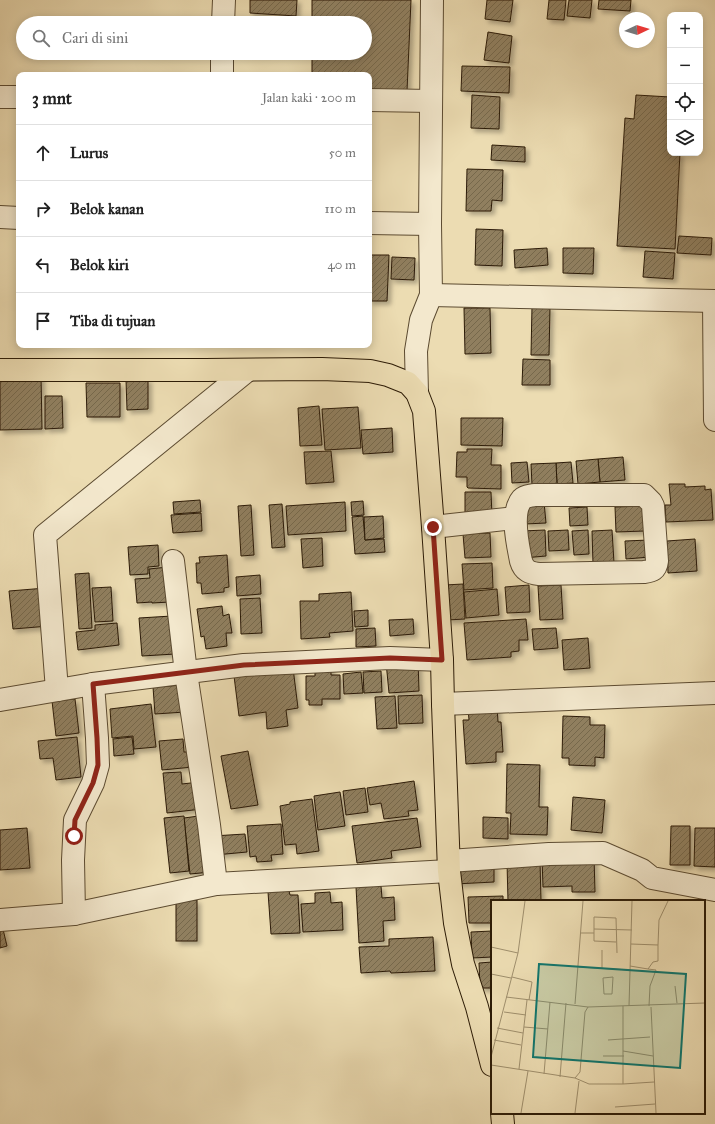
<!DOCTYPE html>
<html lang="id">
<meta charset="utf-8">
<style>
:root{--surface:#fff;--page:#f2f2f2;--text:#222;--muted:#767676;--line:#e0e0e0}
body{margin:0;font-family:"IM FELL Great Primer",serif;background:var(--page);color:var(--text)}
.controls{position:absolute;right:12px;top:12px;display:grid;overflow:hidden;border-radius:8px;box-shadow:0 2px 10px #0003}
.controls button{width:36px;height:36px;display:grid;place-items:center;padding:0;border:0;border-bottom:1px solid var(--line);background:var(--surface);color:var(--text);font:20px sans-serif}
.compass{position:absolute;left:619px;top:12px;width:36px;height:36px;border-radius:50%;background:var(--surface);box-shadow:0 2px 10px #0003;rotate:86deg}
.stop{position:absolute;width:12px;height:12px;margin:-9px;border:3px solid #8f2418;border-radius:50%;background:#fff}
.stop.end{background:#8f2418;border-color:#fff;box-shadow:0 1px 4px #0008}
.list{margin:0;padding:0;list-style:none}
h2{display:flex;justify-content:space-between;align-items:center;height:52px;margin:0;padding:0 16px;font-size:17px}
h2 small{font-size:13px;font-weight:400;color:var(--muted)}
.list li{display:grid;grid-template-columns:26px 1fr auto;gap:12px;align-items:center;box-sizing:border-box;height:56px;padding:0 16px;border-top:1px solid var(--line)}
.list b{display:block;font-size:15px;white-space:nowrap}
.list em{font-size:13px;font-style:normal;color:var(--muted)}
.icon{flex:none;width:22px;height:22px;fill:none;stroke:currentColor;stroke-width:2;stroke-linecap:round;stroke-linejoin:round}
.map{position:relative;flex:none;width:715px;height:1124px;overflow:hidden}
.search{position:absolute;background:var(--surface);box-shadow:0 2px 10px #0003;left:16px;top:16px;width:356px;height:44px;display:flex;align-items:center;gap:10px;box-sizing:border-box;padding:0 14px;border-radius:22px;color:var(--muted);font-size:15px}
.panel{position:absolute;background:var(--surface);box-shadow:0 2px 10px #0003;left:16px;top:72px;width:356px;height:276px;border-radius:8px}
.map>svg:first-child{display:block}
</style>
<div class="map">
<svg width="715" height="1124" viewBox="0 0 715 1124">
<defs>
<pattern id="building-hatch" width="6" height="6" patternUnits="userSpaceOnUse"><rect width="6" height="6" fill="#907f5f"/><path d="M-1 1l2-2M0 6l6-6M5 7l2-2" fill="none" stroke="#76674c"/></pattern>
<filter id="shadow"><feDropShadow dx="3.5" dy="3.5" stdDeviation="2" flood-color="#0004"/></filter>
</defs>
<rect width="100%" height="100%" fill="#ecdcb2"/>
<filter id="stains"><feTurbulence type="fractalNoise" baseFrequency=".005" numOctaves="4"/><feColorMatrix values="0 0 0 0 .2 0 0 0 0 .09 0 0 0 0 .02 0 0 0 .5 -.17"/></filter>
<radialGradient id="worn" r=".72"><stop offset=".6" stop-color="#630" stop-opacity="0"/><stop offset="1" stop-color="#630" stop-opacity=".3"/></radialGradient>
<!-- building -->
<g fill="url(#building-hatch)" stroke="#2c1b06" filter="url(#shadow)">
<path d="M250 0H297L296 16 250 13Z"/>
<path d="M312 0H411L407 91H369V75H312V53H365V23H312Z"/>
<path d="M487 0H513L510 22 485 19Z"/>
<path d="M549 0H566L564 20 547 19Z"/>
<path d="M569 0H592L590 18 567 16Z"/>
<path d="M599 0H631L630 11 598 9Z"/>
<path d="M488 32 512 36 509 63 484 60Z"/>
<path d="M462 66 510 67 509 93 461 91Z"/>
<path d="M472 95 500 97 499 129 471 128Z"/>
<path d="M636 95 670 97V153H680L675 249 617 246 625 118 634 119Z"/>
<path d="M492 145 525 147V162L491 160Z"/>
<path d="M467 169 503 170 502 201 492 200 491 211H466Z"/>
<path d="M476 229 503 230 502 266 475 265Z"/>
<path d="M679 236 712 238 711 255 677 253Z"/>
<path d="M547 248 548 265 515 268 514 250Z"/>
<path d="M563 248H594L593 274 563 273Z"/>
<path d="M645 251 675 253 673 279 643 277Z"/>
<path d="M369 255H389L387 301H369Z"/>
<path d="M392 257 415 258 414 280 391 279Z"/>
<path d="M532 306 550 307 549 355H531Z"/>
<path d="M464 308H490L491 353 465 354Z"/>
<path d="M523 359 550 360V385H522Z"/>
<path d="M0 375H41L42 429 0 430Z"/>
<path d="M148 379V409L127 410 126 380Z"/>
<path d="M86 383H120V417H87Z"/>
<path d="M45 396H62L63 428 45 429Z"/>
<path d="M319 406 322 445 300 446 298 408Z"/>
<path d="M358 407 361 448 325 450 322 409Z"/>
<path d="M461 418H503L502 446 461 445Z"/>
<path d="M392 428 393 452 363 454 361 430Z"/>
<path d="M467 449H492L491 465H501V489L468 488 467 487V477H456L457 452H467Z"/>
<path d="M331 451 334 482 306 484 304 452Z"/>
<path d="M623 457 625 480 600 482 598 459Z"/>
<path d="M598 459 600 482 578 484 576 461Z"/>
<path d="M527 462 529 482 512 483 511 463Z"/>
<path d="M571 462 573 483 557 484 556 463Z"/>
<path d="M556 463 557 484 532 485 531 464Z"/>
<path d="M669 484H685V487L705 486V490L711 489 713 520 666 522 665 505H671Z"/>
<path d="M465 492H491L492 516H465Z"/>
<path d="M200 500 201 512 174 514 173 502Z"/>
<path d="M363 501 364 515 352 516 351 502Z"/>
<path d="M345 502 346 531 288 535 286 506Z"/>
<path d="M544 502 546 523 525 524 524 503Z"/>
<path d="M282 504 285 547 272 548 269 505Z"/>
<path d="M251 505 254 555 241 556 238 506Z"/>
<path d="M644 506 645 531 616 532 615 507Z"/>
<path d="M587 507 588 525 570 526 569 508Z"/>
<path d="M201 513 202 531 173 533 171 515Z"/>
<path d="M363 516 365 540 384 539 385 552 355 554 352 517Z"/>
<path d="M383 516 384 538 365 540 364 517Z"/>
<path d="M545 530 546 556 523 558 522 531Z"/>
<path d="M568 530 569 550 549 551 548 531Z"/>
<path d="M588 530 589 554 574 555 572 531Z"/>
<path d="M612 530 614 563 593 564 592 531Z"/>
<path d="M490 533 491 557 465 558 463 534Z"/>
<path d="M322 538 323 566 303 568 301 539Z"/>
<path d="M695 539 697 571 668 573 667 541Z"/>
<path d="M649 540 650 557 626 559 625 541Z"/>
<path d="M158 545 159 566 148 567V574L130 575 128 547Z"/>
<path d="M227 555 229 587 224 588V592L202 594 201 583H197L196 563H200L199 557Z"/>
<path d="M492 563 493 588 464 590 462 564Z"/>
<path d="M168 567 170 602 152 603V602L137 603 135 579 150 578 149 569Z"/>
<path d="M89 573 92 628 79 629 75 574Z"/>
<path d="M260 575 261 594 237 596 236 577Z"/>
<path d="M463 584 465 619 447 620 445 585Z"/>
<path d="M529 585 530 612 507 613 505 587Z"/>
<path d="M561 585 563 619 540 620 538 586Z"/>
<path d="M111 587 113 621 95 622 92 588Z"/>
<path d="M46 588 49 626 13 629 9 591Z"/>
<path d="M497 589 499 615 466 618 464 592Z"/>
<path d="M351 592 353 631 329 633 330 637 301 639 300 601H319V594Z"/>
<path d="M260 598 262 633 241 634 240 599Z"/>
<path d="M222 606 223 616 229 614 232 633H226L227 646 206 649 204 636 201 637 197 609Z"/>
<path d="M368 610V626L355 627 354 611Z"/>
<path d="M172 616 175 654 142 656 139 618Z"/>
<path d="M413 619 414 634 390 636 389 620Z"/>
<path d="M526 619 528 640H519V651L511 652V657L467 660 464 623Z"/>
<path d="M117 623 119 645 78 650 76 632 95 630V625Z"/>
<path d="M375 628 376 646 356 647V629Z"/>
<path d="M556 628 558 648 534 650 532 629Z"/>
<path d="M588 638 590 668 564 670 562 640Z"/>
<path d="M418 660 419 691 389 693 386 662Z"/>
<path d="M331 663V675H340V699H322V705H309V700H306V676H315V664Z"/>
<path d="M293 668 298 708 286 710 288 726 267 729 266 712 239 716 234 676Z"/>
<path d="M381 671 382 692 364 693 363 672Z"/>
<path d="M361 672 363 693 344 694 343 674Z"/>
<path d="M184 685 185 712 155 714 153 687Z"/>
<path d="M422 695 423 723 399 724 398 696Z"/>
<path d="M395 696 397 728 377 729 375 697Z"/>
<path d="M75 699 79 733 56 736 52 701Z"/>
<path d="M151 704 156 747 134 749 133 736 112 738 110 709Z"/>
<path d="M497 706 498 722H501L503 752H496V762L466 764 463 720H469L468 708Z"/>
<path d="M563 716 590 717V725H605L604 758 595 757V766L569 765V758H562Z"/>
<path d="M77 737 81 777 56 780 53 758 40 759 38 741Z"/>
<path d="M132 737 134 754 114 756 113 739Z"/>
<path d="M183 739 184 752H191L193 767 162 770 159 741Z"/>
<path d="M248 751 258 805 231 809 221 756Z"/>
<path d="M507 764 540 765 539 807H548L547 835 510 834 511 813H506Z"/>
<path d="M181 772 182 784 199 782 202 809 167 813 163 773Z"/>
<path d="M414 781 418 810 408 811 409 816 384 819 381 803 370 805 367 788Z"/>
<path d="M365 788 368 812 346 815 343 791Z"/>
<path d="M340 792 345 826 318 830 314 796Z"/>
<path d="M573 797 605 800 602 833 571 830Z"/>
<path d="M312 799 319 851 297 854 296 844 285 845 280 806 290 804V802Z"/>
<path d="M206 815 211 872 190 874 184 818Z"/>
<path d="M184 816 189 871 170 873 164 818Z"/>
<path d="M483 817 508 818V839L483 838Z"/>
<path d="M417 818 421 847 391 851 392 858 357 863 352 826Z"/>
<path d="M281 824 283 854 271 855 272 861 257 862 256 856 250 857 247 826Z"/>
<path d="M671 826H690V865H670Z"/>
<path d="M27 828 30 868 0 870V830Z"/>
<path d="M695 828H715V867L694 866Z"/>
<path d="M245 834 247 852 215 855 213 836Z"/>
<path d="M594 857 595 892H572V886L543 887 542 858Z"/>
<path d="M540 861 541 901H508L507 862Z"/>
<path d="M494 864V882L455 884V866Z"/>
<path d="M381 886 382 898 394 897 395 920 383 921 384 941 359 943 356 887Z"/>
<path d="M289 891 290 895H298L300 933 271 934 268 892Z"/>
<path d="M330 892 331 903 342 902 343 930 303 932 301 904 315 903V893Z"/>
<path d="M503 896V901H492V923H469L468 897Z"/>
<rect x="176" y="900" width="21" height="41"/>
<path d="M0 925H2L7 946 0 948Z"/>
<path d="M492 931V957L472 958 471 932Z"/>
<path d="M433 937 435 971 391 973 390 971 361 973 359 947 389 946V939Z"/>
<path d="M492 962V988H480L479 963Z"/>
</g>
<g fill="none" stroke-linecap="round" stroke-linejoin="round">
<defs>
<g id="minor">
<path d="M223 23 224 0"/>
<path d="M222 75V53"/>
<path d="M0 97H19"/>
<path d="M369 100 431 101"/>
<path d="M0 217 19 218"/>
<path d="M369 223 430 224"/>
<path d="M431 295 715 301"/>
<path d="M714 301 715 420"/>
<path d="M417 393 416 351 421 320 431 295 430 224 432 0"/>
<path d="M534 495H644L651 502 653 506 657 561C656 570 652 571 644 572L539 574C530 573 524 571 521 561 518 545 510 513 522 499 525 496 530 496 534 495Z"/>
<path d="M433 527 515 518"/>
<path d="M173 561 186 673 209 825 216 884"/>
<path d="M57 690 45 535 248 370"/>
<path d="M0 700 93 684 244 665 390 658 442 660"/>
<path d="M443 704 715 693"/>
<path d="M449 861 549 854 603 853 642 870 652 878 715 890"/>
<path d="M74 914 73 860 75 820 93 783 98 765 97 738 93 684"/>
<path d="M0 920 74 914 216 884 449 871"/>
</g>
<g id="major">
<path d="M0 370H205L322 369 370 371 388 375 408 383 417 393 424 411 433 527 442 660 443 704 449 871 455 923 463 964 477 1007 492 1065"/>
<path d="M502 1113 503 1124"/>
</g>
</defs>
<!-- minor casing -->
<use href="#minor" stroke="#5c4b31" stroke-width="24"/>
<!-- major casing -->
<use href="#major" stroke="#2c1b06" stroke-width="24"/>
<!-- minor -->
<use href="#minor" stroke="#f3e8cd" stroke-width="22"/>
<!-- major -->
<use href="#major" stroke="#ecdcb2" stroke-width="22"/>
</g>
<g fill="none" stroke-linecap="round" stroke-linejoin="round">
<!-- route -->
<path stroke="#8f2418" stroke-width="5" d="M74 836 75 820 93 783 98 765 97 738 93 684 244 665 390 658 442 660 433 527"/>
</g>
<!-- overview -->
<g transform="translate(491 900)">
<rect width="214" height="214" fill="#ecdcb2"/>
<path fill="none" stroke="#9f8f6d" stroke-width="1" d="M103 29 141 30M90 33H103M125 42 103 41V17L125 18 126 53M140 44 167 45 168 20 177 1M0 47 27 53M111 50V68M139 66 157 69 162 62 167 61V45M88 67 139 70M157 69 165 70 159 86 158 106M0 74 20 78M21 77 41 82 38 100M122 77 121 94H113L112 78ZM184 86 186 103M15 97 97 107M84 104 92 1M138 106 141 1M160 107 165 213M13 112 35 115M33 127 57 129M6 128 32 133M3 140 30 145M117 140 159 137M132 151 162 156M112 156H133M0 157 27 53 34 1M0 165 84 178 89 172 94 112 97 107 214 103M28 169 36 100M53 174 59 102M69 177 75 103M84 178 98 184H132V106M132 184 163 182M124 207 164 204M30 213 37 171M84 213 88 181"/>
<path fill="#0f766e" fill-opacity="0.15" stroke="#0f766e" stroke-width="2" d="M48 64 195 74 189 168 42 157Z"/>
<rect width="214" height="214" fill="none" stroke="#2c1b06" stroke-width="2"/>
</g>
<rect width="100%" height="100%" filter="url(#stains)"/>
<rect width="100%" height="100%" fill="url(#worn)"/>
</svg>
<div class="controls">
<button>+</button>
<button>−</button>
<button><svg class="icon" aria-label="locate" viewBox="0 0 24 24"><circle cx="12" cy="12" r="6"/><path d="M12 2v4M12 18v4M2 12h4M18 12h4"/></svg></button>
<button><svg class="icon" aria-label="layers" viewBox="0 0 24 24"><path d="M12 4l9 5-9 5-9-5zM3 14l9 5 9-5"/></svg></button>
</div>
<svg class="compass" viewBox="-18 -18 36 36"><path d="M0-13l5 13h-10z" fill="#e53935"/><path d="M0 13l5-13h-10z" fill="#767676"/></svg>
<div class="stop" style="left:74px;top:836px"></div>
<div class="stop end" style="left:433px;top:527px"></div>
<div class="search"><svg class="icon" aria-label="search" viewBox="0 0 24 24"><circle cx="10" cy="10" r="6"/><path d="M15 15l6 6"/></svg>Cari di sini</div>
<section class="panel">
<h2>3 mnt<small>Jalan kaki · 200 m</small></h2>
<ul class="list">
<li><svg class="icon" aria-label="ahead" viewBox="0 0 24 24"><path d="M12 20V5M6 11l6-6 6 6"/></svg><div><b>Lurus</b></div><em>50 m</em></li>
<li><svg class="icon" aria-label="right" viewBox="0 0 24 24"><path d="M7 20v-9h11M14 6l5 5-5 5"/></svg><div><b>Belok kanan</b></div><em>110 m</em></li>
<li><svg class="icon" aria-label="left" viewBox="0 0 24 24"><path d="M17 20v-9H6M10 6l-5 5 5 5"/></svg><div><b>Belok kiri</b></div><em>40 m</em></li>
<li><svg class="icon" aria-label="arrive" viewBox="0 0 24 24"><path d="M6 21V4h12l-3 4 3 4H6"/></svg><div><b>Tiba di tujuan</b></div></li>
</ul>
</section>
</div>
